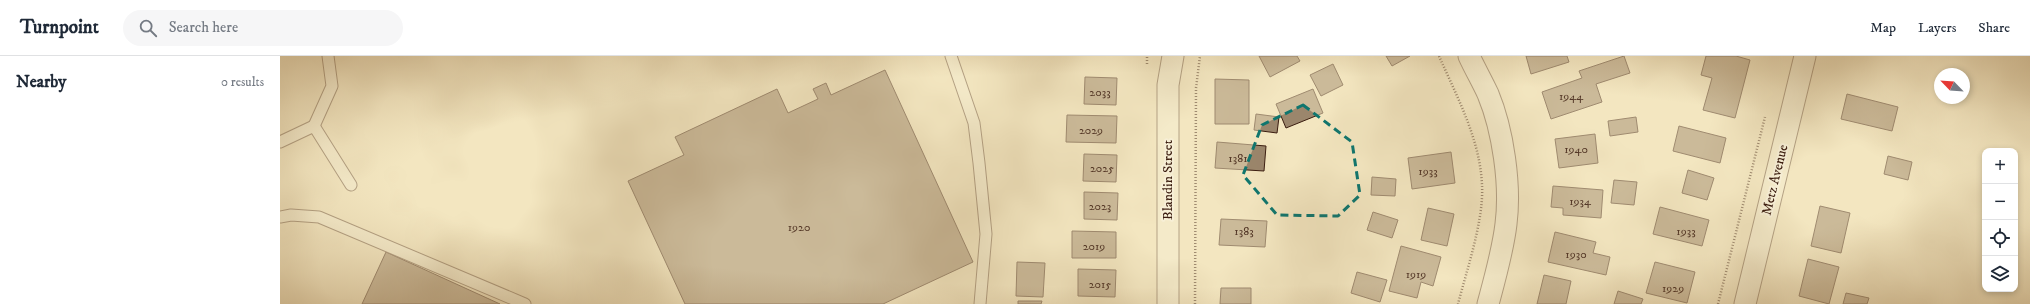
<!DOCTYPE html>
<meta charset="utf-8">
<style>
:root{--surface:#fff;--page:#f6f6f7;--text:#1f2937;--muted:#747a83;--line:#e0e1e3}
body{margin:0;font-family:"IM FELL DW Pica",serif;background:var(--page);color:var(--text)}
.controls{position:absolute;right:12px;bottom:12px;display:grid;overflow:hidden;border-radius:8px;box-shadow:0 2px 6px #0003}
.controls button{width:36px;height:36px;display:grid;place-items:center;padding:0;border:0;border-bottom:1px solid var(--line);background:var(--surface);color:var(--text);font:20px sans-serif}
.compass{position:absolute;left:1654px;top:12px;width:36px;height:36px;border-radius:50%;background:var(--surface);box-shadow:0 2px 6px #0003;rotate:295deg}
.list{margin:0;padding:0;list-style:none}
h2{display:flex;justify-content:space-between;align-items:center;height:52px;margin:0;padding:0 16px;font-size:17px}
h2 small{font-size:13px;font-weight:400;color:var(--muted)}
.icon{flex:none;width:22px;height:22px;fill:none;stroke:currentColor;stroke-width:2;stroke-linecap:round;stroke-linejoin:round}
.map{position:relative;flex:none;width:1750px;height:248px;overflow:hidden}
header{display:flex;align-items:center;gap:24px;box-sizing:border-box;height:56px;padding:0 20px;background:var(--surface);border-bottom:1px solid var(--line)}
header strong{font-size:19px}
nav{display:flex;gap:22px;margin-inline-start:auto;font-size:14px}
.search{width:280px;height:36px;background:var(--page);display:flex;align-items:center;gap:10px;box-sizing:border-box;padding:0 14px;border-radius:22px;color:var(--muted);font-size:15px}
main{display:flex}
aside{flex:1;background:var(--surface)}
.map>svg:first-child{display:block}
</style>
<header>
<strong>Turnpoint</strong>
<div class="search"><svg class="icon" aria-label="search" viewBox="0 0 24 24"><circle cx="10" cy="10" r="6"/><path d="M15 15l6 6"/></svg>Search here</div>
<nav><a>Map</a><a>Layers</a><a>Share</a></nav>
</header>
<main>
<aside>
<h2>Nearby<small>0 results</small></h2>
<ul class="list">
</ul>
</aside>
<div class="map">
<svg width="1750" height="248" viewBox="0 0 1750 248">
<rect width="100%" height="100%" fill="#f3e6c0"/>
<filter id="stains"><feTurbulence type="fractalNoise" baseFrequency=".005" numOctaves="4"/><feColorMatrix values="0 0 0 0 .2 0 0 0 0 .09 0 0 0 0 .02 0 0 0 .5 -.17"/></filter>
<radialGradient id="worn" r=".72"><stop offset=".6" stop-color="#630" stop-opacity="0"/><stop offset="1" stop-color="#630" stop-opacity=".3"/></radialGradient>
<!-- building -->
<g fill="#9b866c" stroke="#3b1d10">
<path d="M979 0H1017L1020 5 990 21Z"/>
<path d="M1106 0H1130L1112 10Z"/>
<path d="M1246 0H1287L1289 6 1251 18Z"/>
<path d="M1344 0 1350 17 1316 28 1322 46 1271 63 1262 36 1302 22 1299 15Z"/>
<path d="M1426 0H1456L1470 4 1455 62 1423 54 1432 22 1421 19Z"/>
<path d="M1053 8 1063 29 1041 40 1030 19Z"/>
<path d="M605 14 693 206 603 248H405L348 125 404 99 395 81 497 33 508 57 538 43 533 33 546 27 551 39Z"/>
<path d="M805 21 837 22 836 49 804 48Z"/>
<path d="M935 23 969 24V68H935Z"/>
<path d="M1033 33 1043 57 1006 72 996 48Z"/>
<path d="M1567 38 1618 51 1612 75 1561 63Z"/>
<path d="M976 58 999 61 997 77 974 74Z"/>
<path d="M787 59 837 60 836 87 786 86Z"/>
<path d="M1356 61 1358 76 1330 80 1328 65Z"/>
<path d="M1399 70 1446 82 1440 107 1393 95Z"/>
<path d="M1315 78 1318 107 1279 112 1275 83Z"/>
<path d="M937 86 986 90 984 115 935 112Z"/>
<path d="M1171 96 1175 127 1132 133 1128 102Z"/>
<path d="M804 98 837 99 836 126 803 125Z"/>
<path d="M1608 100 1632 106 1628 124 1604 118Z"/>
<path d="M1408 114 1434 122 1427 144 1402 137Z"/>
<path d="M1092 121 1116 123 1115 140 1091 139Z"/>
<path d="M1334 124 1357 126 1354 149 1331 147Z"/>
<path d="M1273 130 1323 134 1321 162 1283 159V152L1271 151Z"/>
<path d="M804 136 838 137 837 164 804 163Z"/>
<path d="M1540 150 1570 157 1561 197 1531 190Z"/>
<path d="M1380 151 1429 164 1422 190 1373 178Z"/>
<path d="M1148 152 1174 158 1167 190 1141 184Z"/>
<path d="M1093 156 1118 164 1112 182 1087 174Z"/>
<path d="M941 163 987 165 985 191 939 189Z"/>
<path d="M792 175 836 176V202H792Z"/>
<path d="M1275 176 1316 186 1313 197 1330 201 1326 219 1268 206Z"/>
<path d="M1121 190 1161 201 1153 230 1141 226 1137 242 1109 235Z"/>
<path d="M106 196 220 248H82Z"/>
<path d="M1528 203 1559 211 1549 248 1519 240Z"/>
<path d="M737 206 765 207 763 241 736 240Z"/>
<path d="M1375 206 1415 216 1407 247 1366 237Z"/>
<path d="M798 213 836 214 835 241 798 240Z"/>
<path d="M1077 216 1107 224 1100 246 1071 237Z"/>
<path d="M1264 219 1291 225 1286 248H1257Z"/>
<path d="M941 232H971V248H940Z"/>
<path d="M1338 235 1363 243 1361 248H1334Z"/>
<path d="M1566 237 1589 242 1587 248H1563Z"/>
<path d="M738 245H762L761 248H738Z"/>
</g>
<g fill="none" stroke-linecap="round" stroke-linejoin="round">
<defs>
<g id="service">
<path d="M671 0 694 67 699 107 706 178 700 248"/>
<path d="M34 70 52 30 48 0"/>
<path d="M0 86 34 70 71 129"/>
<path d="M0 161 11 159 39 161 245 248"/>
</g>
<g id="minor">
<path d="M1189 0C1195 13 1202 25 1208 38 1223 74 1231 129 1226 168 1223 194 1215 222 1208 248"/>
<path d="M888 248V29L893 0"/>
<path d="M1465 248 1525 0"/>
</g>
</defs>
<!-- service casing -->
<use href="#service" stroke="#694f3c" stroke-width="13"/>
<!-- minor casing -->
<use href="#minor" stroke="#694f3c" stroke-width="23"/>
<!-- path -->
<g stroke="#3b1d10" stroke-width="2.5" stroke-dasharray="1 2" stroke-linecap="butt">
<path d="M1159 0C1177 41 1200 83 1202 129 1204 164 1187 213 1178 248"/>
<path d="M867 8V0"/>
<path d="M915 248 916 32 920 0"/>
<path d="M1438 248 1485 61"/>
</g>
<!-- service -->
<use href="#service" stroke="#f7efd6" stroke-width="11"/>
<!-- minor -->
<use href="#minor" stroke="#f7efd6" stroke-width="21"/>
</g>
<!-- marked area -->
<path d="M0 0H1750V248H0ZM1023 49 1072 86 1080 139 1058 160 997 159 963 119 982 69Z" fill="#f3e6c0" fill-opacity=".55" fill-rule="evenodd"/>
<path fill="none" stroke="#0f766e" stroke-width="3" stroke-dasharray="8 5" stroke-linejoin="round" d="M1023 49 1072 86 1080 139 1058 160 997 159 963 119 982 69Z"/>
<g text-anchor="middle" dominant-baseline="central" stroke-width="4" stroke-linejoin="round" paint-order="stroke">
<!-- number labels -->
<g font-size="12" fill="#533727">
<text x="820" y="36">2033</text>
<text x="1291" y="40">1944</text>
<text x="811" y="74">2029</text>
<text x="1296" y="93">1940</text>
<text x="958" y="102">1381</text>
<text x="822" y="112">2025</text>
<text x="1148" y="115">1933</text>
<text x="1300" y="145">1934</text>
<text x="820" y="150">2023</text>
<text x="519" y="171">1920</text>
<text x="964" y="175">1383</text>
<text x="1406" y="175">1933</text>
<text x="814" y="190">2019</text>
<text x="1296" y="198">1930</text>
<text x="1136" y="218">1919</text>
<text x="820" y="228">2015</text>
<text x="1393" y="232">1929</text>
</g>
<!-- street labels -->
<g font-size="14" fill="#3b1d10" stroke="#f7efd6">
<text transform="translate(888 124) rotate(-90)">Blandin Street</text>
<text transform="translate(1495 124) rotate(-76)">Metz Avenue</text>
</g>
</g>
<rect width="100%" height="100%" filter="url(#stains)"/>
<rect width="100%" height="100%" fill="url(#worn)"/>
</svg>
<div class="controls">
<button>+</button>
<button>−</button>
<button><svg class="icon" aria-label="locate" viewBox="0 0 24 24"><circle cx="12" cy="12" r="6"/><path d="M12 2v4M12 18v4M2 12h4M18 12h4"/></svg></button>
<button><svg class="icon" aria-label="layers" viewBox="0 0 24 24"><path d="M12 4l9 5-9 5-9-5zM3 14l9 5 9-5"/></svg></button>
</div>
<svg class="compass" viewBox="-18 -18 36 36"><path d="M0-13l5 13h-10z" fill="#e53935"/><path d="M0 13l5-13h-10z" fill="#747a83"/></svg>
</div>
</main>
